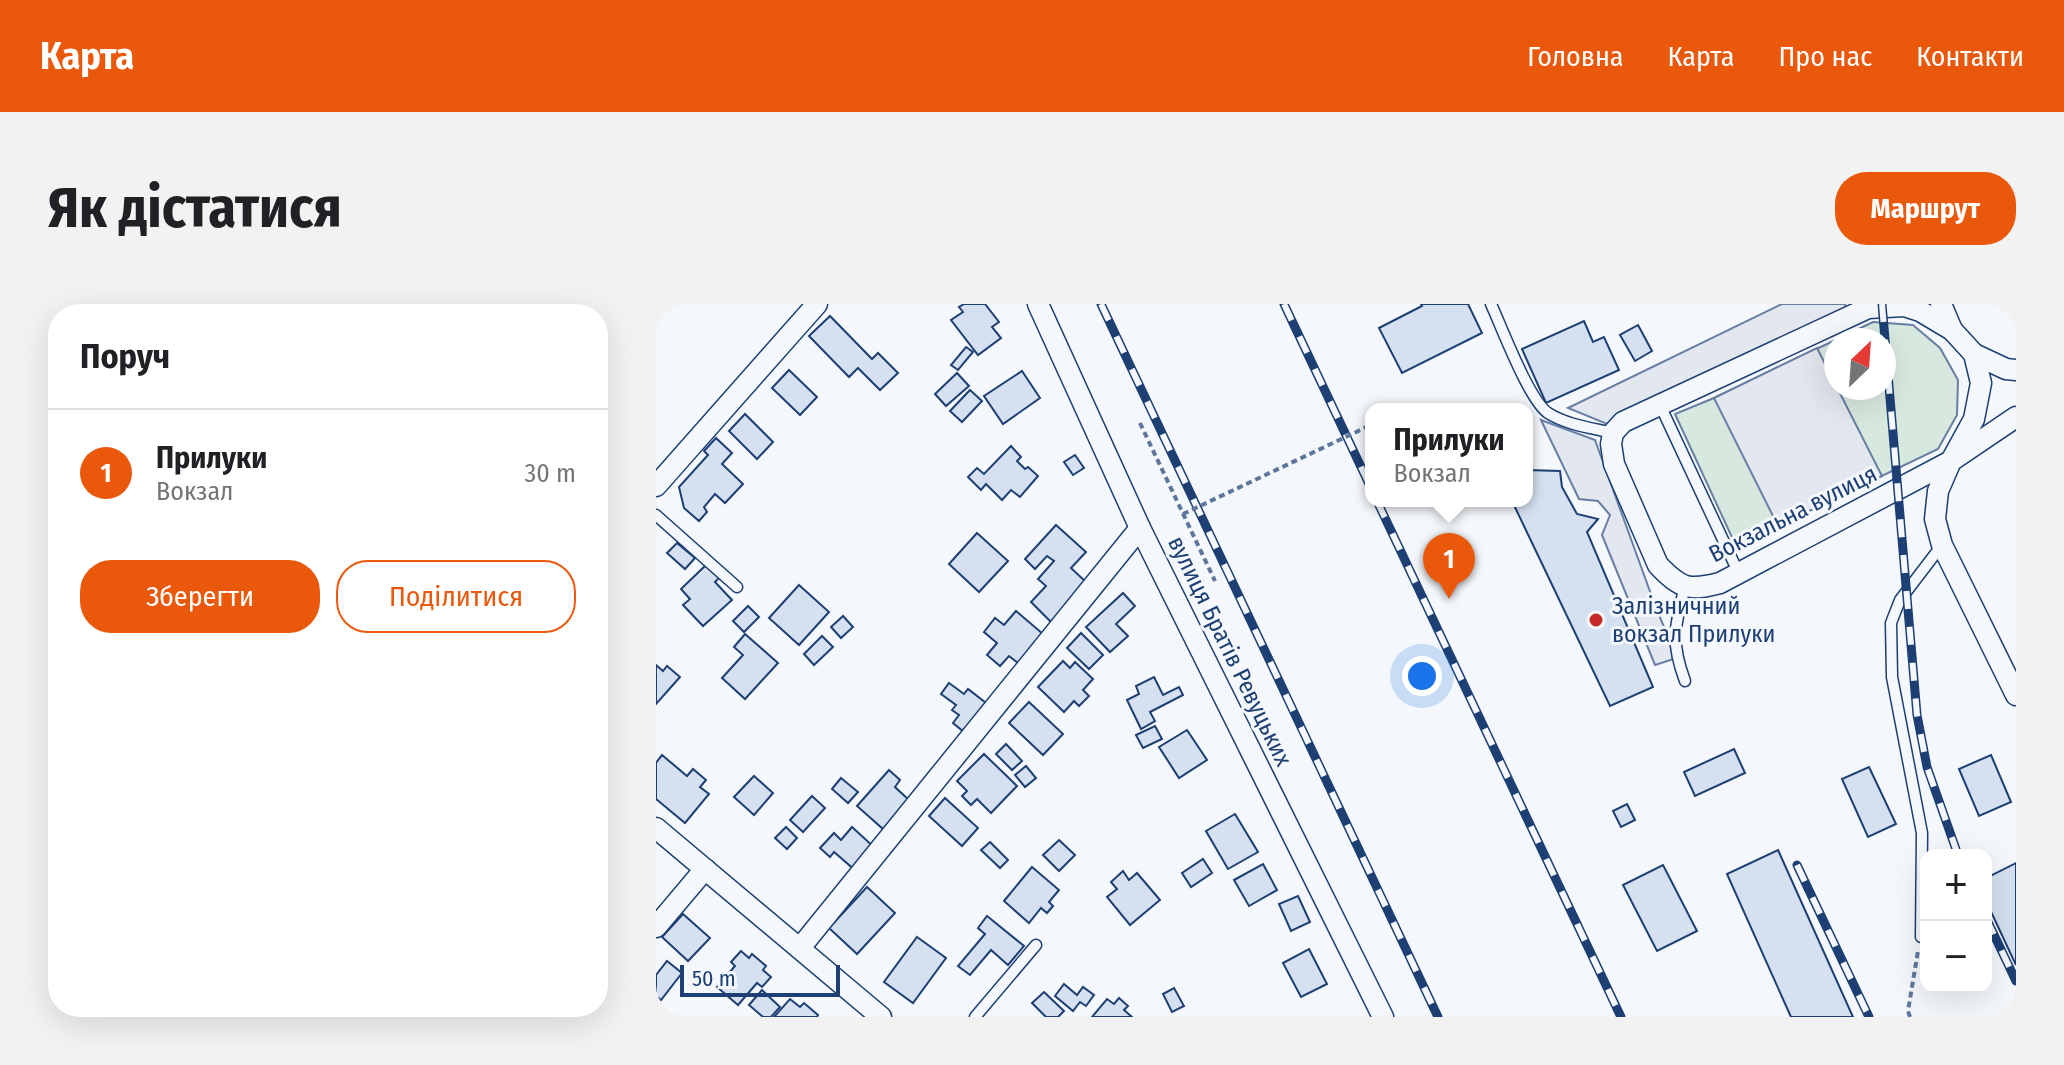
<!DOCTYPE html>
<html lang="uk">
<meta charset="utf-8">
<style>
:root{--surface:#fff;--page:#f2f2f2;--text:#202124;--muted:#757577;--line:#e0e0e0;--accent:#ea580c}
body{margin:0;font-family:"Fira Sans Condensed",sans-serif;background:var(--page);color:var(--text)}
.controls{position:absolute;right:24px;bottom:24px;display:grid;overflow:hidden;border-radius:16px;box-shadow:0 8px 32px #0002}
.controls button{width:72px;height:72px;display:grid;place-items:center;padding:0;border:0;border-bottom:2px solid var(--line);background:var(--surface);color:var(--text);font:40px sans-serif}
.compass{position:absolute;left:1168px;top:24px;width:72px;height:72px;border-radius:50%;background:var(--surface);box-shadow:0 8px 32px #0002;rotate:25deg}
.scale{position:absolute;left:24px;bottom:20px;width:160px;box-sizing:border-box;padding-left:8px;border:4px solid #1d3f73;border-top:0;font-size:22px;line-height:28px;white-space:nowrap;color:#1d3f73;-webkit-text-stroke:6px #f4f7fb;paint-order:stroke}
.you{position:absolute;left:766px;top:372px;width:28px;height:28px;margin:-20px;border:6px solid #fff;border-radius:50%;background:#1a73e8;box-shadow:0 0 0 12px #1a73e833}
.badge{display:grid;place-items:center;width:52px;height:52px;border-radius:50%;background:var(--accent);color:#fff;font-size:26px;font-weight:700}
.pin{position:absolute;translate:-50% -66px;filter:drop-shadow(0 2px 4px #0008)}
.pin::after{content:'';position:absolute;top:42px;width:28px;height:24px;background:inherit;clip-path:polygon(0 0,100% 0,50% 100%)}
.popup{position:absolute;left:709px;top:99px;width:168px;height:104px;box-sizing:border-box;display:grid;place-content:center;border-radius:16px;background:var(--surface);filter:drop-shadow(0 2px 6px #0005);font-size:26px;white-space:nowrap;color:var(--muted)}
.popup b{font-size:30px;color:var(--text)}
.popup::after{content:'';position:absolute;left:50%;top:100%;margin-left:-16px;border:16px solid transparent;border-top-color:var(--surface)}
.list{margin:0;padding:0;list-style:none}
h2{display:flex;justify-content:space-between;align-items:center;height:104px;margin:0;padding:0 32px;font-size:34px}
h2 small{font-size:26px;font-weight:400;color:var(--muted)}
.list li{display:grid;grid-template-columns:52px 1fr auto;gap:24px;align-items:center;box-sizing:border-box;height:128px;padding:0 32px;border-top:2px solid var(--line)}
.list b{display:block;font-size:30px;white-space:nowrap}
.list p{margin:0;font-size:26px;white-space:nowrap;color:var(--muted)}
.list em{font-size:26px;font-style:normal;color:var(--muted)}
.actions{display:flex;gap:16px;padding:24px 32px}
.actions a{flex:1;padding:18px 0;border:2px solid var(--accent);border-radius:32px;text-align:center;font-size:28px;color:var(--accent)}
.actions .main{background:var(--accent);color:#fff}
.map{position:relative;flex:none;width:1360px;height:713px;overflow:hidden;border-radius:32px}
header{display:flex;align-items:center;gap:48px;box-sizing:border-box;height:112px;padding:0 40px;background:var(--accent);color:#fff}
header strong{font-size:38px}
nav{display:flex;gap:44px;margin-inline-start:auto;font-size:28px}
.intro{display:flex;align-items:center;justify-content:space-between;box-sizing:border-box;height:192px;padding:0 48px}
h1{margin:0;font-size:56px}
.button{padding:20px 36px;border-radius:32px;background:var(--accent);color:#fff;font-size:28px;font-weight:700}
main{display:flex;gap:48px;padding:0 48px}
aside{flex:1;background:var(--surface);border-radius:32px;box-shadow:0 8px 32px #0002}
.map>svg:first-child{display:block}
</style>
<header>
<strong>Карта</strong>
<nav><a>Головна</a><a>Карта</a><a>Про нас</a><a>Контакти</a></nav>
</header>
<div class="intro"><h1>Як дістатися</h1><a class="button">Маршрут</a></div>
<main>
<aside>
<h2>Поруч<small></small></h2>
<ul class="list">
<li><span class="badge">1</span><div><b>Прилуки</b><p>Вокзал</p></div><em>30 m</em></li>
</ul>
<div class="actions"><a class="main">Зберегти</a><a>Поділитися</a></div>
</aside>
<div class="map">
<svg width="1360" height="713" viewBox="0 0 1360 713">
<rect width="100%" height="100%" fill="#f4f7fb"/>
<!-- green -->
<path fill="#d7e8df" stroke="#687fa3" stroke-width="2" fill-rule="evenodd" d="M1217 18 1257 21 1284 44 1302 76 1301 111 1282 145 1080 242 1019 110 1058 94ZM1180 36H1228V84H1180Z"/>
<!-- parking -->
<g fill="#e3e8f0" stroke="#687fa3" stroke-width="2">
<path d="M1126 0H1189L1190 5 951 120 912 104Z"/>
<path d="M1161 44 1226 172 1122 222 1058 94Z"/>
<path d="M885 116 939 136 1000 304 1021 354 999 361 946 231 954 211 942 197 923 195Z"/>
</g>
<!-- building -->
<g fill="#d5e0f0" stroke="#1d3f73" stroke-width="2">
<path d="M308 0H329L343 18 336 23 345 34 322 51 295 16 307 8 303 3Z"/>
<path d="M765 0H812L826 29 746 69 723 24 766 2Z"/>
<path d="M174 12 216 55 222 49 242 69 224 86 202 64 193 73 153 32Z"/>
<path d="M928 17 937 38 948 33 963 66 890 99 866 45Z"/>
<path d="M982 21 996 47 979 57 964 31Z"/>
<path d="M310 43 317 48 302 66 295 61Z"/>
<path d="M133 66 161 93 144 111 116 84Z"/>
<path d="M366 67 384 94 347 120 328 92Z"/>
<path d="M301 69 313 82 290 102 279 90Z"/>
<path d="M314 86 326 97 306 118 294 107Z"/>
<path d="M89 110 117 138 101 155 73 127Z"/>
<path d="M60 134 76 149 66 160 87 180 69 199 59 190 48 203 51 208 43 217 28 204 23 183 52 151 48 147Z"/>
<path d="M355 142 365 153 361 157 369 165 372 163 382 172 364 193 355 186 346 196 330 180 325 186 312 173 321 164 328 170Z"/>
<path d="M419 151 428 164 417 171 408 158Z"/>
<path d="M871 166 904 167 906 183 921 210 942 215 931 228 997 383 954 402 856 197H871Z"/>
<path d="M400 221 430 248 415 264 431 279 395 318 375 298 390 282 382 275 398 257 391 252 379 265 369 255Z"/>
<path d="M321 229 352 257 323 288 293 260Z"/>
<path d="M21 239 39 254 29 265 11 249Z"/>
<path d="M50 261 63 274 59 278 76 296 47 322 27 301 34 295 25 285Z"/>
<path d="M143 281 173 308 143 341 113 314Z"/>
<path d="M467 289 479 302 460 320 472 332 454 348 430 323Z"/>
<path d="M92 302 103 313 88 328 77 317Z"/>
<path d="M360 307 387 330 362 359 353 352 344 362 331 351 341 339 328 328 339 314 348 321Z"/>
<path d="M187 312 197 323 185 334 175 323Z"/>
<path d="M425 329 447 351 433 365 411 344Z"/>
<path d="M89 330 122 359 89 395 66 374 87 351 78 343Z"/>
<path d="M166 332 177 343 158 361 148 350Z"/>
<path d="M407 357 414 364 419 358 437 375 427 386 433 392 423 402 418 397 408 408 382 383Z"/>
<path d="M0 361 7 367 11 362 24 373 0 400Z"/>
<path d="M498 373 507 391 523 383 527 391 494 408 499 417 485 425 471 396 483 390 480 382Z"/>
<path d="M293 379 308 390 312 385 330 399 308 428 297 419 303 411 296 406 300 401 285 390Z"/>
<path d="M373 398 407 430 387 451 353 419Z"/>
<path d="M499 422 506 435 487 444 480 431Z"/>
<path d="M531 426 551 456 523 474 503 443Z"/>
<path d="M350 440 366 457 356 466 340 450Z"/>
<path d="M1078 445 1089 469 1039 492 1028 468Z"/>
<path d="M328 450 361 482 335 509 321 495 315 501 306 492 311 487 301 477Z"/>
<path d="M6 451 31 472 37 465 50 476 44 483 53 490 29 519 0 495V459Z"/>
<path d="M1335 451 1355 498 1323 512 1303 465Z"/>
<path d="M370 462 380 474 369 483 359 471Z"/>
<path d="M1213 463 1240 520 1212 533 1186 475Z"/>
<path d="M233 466 244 476 239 483 253 496 227 525 201 502Z"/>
<path d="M98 472 117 489 98 511 78 493Z"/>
<path d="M185 474 202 488 192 499 176 485Z"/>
<path d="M156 492 169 504 147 528 134 516Z"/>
<path d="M289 494 322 524 306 542 273 512Z"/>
<path d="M971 500 979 516 965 523 957 507Z"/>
<path d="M579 510 602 548 572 565 550 527Z"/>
<path d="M130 523 141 534 131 545 119 534Z"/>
<path d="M196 523 220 545 200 567 178 548 174 553 164 544 178 529 185 536Z"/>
<path d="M403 536 419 551 403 567 387 551Z"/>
<path d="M334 538 352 556 344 564 325 546Z"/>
<path d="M1122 546 1197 713H1135L1071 570Z"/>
<path d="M547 555 556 569 535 583 526 569Z"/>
<path d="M1360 559V661L1330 597V574Z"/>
<path d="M607 560 621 586 593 602 578 576Z"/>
<path d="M1007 561 1041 627 1001 647 967 581Z"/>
<path d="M376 563 403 586 393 598 397 602 391 609 385 604 373 619 348 597Z"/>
<path d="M467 567 473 576 481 569 504 596 474 621 451 593 461 585 455 578Z"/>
<path d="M211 583 239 609 201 650 173 624Z"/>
<path d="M642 592 654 618 635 627 623 600Z"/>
<path d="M27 610 54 634 32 657 6 633Z"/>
<path d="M331 612 368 642 352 661 335 646 314 671 302 662 329 630 322 624Z"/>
<path d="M261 633 290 654 257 699 228 678Z"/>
<path d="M653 645 671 680 645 693 627 659Z"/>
<path d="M85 647 93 654 96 650 110 662 107 666 115 673 106 683 101 679 82 701 61 683 79 662 75 658Z"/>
<path d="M11 657 26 669 5 696 0 692V671Z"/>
<path d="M408 680 421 691 427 683 438 691 430 702 424 698 417 707 399 692Z"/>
<path d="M518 684 528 702 516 708 507 690Z"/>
<path d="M106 686 124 703 115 713H107L93 701Z"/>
<path d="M388 688 408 707 402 713H390L376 699Z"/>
<path d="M463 694 472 702 468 706 476 713H436L451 695 458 700Z"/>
<path d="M134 695 144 703 148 699 162 711 161 713H118Z"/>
</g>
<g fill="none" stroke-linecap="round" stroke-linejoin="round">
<defs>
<g id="service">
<path d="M835 0C846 24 873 96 892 109 911 121 936 124 957 129"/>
<path d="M1004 101 1083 270"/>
<path d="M0 211 81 283"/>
<path d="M1029 282C1019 322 1014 337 1029 377"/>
<path d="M1265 633 1266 529 1236 373 1235 319 1244 296 1286 241"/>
<path d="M319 713 380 641"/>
</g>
<g id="minor">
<path d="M382 0 484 224 727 713"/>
<path d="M1285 0 1296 26"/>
<path d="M1212 4 1248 2 1264 7 1296 26 1318 50 1325 79 1318 115 1295 157 1064 279C1033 287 1025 285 1002 261L958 160 955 140 957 129 967 118 1212 4 1215 0"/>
<path d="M1318 50 1350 65 1360 66"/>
<path d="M1360 113 1295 157 1282 187 1279 215 1286 241 1360 391"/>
<path d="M0 182 161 0"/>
<path d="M0 524 225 713"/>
<path d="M0 623 49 565"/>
<path d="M144 644 484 224"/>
</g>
</defs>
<!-- service casing -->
<use href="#service" stroke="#1d3f73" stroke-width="13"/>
<!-- minor casing -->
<use href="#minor" stroke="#1d3f73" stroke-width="23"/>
<!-- path -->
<g stroke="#5e769c" stroke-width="4" stroke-dasharray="6 4" stroke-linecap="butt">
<path d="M484 119 559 277"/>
<path d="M1254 713 1252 707 1262 647"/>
</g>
<!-- service -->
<use href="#service" stroke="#f4f7fb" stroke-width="10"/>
<!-- minor -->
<use href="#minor" stroke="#f4f7fb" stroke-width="20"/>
<defs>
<g id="rail">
<path d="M445 0 782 713"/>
<path d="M628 0 715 184"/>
<path d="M1226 0 1261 411 1271 463 1302 551"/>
<path d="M721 197 965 713"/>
<path d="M1141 561 1213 713"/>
<path d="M1330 614 1360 677"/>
</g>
</defs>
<!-- rail casing -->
<use href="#rail" stroke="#1d3f73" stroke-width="9"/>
<!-- rail -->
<use href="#rail" stroke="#f4f7fb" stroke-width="6" stroke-dasharray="18" stroke-linecap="butt"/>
<!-- path-bridge -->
<path stroke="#5e769c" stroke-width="4" stroke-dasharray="6 4" stroke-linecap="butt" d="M527 210 715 121"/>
</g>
<!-- markers -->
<circle fill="#c62828" stroke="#f4f7fb" stroke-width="3" cx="940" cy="316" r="8"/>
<g text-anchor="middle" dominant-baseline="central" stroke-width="6" stroke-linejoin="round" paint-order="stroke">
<!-- street labels -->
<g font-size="24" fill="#1d3f73" stroke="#f4f7fb">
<text transform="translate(1137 210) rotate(-27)">Вокзальна вулиця</text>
<text transform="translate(574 347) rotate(64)">вулиця Братів Ревуцьких</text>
</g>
<!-- poi labels -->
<g font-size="24" fill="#1d3f73" stroke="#f4f7fb" text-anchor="start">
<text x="956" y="302">Залізничний<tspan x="956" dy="28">вокзал Прилуки</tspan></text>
</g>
</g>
</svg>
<div class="controls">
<button>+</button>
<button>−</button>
</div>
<svg class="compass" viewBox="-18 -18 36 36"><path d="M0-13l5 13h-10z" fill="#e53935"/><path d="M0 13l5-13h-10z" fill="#757577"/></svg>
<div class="scale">50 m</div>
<div class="you"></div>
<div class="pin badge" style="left:793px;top:295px">1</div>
<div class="popup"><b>Прилуки</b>Вокзал</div>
</div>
</main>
